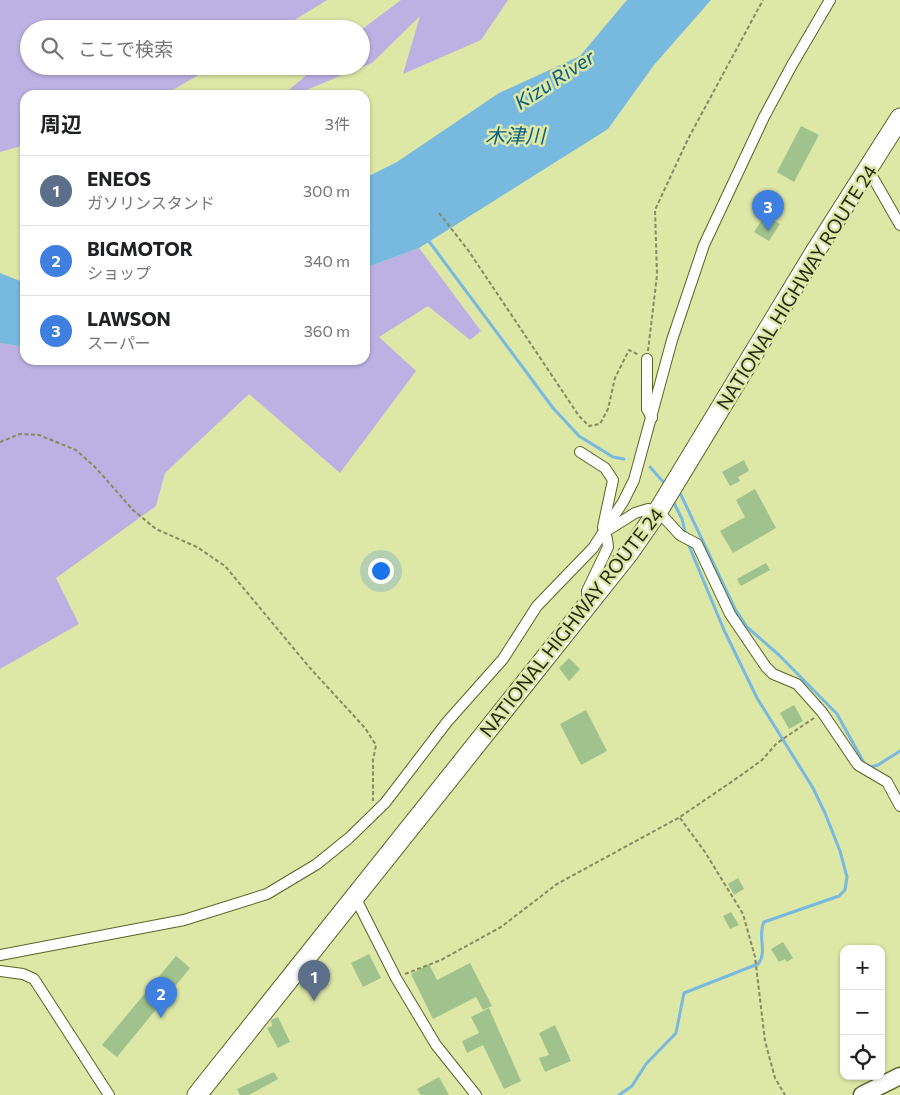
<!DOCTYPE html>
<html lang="ja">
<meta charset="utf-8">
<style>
:root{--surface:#fff;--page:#f6f6f6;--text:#202124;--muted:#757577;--line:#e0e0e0;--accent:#b45309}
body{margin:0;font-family:Commissioner,"Noto Sans JP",sans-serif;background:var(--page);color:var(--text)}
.controls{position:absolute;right:15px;bottom:15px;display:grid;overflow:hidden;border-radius:10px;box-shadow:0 1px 4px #0004}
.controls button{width:45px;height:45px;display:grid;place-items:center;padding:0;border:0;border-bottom:1px solid var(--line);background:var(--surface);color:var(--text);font:25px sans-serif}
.you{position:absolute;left:380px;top:570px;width:18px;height:18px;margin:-12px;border:4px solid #fff;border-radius:50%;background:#1a73e8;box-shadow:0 0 0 8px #1a73e833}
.badge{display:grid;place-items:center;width:32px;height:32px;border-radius:50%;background:var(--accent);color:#fff;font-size:16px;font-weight:700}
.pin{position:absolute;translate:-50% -41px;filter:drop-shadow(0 1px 2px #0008)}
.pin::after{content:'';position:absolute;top:26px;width:18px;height:15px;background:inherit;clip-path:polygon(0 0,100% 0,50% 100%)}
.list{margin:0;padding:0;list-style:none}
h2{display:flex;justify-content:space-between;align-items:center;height:65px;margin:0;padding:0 20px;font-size:21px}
h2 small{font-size:16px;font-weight:400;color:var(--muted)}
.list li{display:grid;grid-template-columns:32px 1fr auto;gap:15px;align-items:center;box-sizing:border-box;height:70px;padding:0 20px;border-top:1px solid var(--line)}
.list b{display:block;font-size:19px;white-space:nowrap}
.list p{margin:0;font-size:16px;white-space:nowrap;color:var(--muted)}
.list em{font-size:16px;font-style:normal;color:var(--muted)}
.icon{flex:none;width:28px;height:28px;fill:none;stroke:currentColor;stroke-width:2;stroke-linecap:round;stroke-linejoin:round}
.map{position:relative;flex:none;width:900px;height:1095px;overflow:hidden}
.search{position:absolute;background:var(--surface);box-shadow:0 1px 4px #0004;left:20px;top:20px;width:350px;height:55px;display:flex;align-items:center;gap:12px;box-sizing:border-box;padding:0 18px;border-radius:28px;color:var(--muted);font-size:19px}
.panel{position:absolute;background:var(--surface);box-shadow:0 1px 4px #0004;left:20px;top:90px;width:350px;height:275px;border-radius:15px}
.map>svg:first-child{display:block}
</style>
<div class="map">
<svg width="900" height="1095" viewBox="0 0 900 1095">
<rect width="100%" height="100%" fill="#dde7a6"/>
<!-- green -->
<g fill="#bcb1e3">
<path d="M0 0H327L280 29H29V66H214L164 95H25V145L0 152Z"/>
<path d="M401 0H508L481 40 403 74 420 16 372 63 294 95H283L317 66H361V30Z"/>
<path d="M419 248 481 331 470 340 428 306 379 337 416 371 340 473 249 394 165 473 156 506 56 578 79 624 0 669V343L25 347V360H365V268Z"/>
</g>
<!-- water -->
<g fill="#78b9df">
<path d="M627 0H711L654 65 608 129 419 248 365 268V178L397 162 499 93 580 56Z"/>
<path d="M0 273 25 283V347L0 343Z"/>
</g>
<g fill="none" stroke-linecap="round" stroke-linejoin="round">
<!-- stream -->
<g stroke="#78b9df" stroke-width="3">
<path d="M428 240 553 408 579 436 613 457 624 459"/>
<path d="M650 467 666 485"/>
<path d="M677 493 681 495 735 609 747 627 779 655 837 714 864 763 871 767 878 765 900 751"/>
<path d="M672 499 682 519 686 535"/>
<path d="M619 1095 632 1086 646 1064 676 1033 684 993 758 964C768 952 757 936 764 922L839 896 845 890 847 877 840 851 825 813 813 788 757 698 724 630 687 541"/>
</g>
</g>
<!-- building -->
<g fill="#a0c38d">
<path d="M801 126 819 135 794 182 777 172Z"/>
<path d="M765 215 780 224 769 241 754 232Z"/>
<path d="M744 460 749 471 738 477 740 481 730 486 722 472Z"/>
<path d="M755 489 776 528 733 553 720 531 745 517 736 500Z"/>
<path d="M766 563 770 570 741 586 737 579Z"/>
<path d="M569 658 580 669 569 681 559 668Z"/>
<path d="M794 705 803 721 789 729 780 713Z"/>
<path d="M586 710 607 751 581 765 560 724Z"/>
<path d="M738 878 744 889 734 895 728 884Z"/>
<path d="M731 912 739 925 730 929 723 916Z"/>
<path d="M783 942 793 958 787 962 785 959 779 962 771 949Z"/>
<path d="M369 954 381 978 363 987 351 963Z"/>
<path d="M176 956 190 968 117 1057 102 1045Z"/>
<path d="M470 963 492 1006 483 1010 476 997 433 1019 411 974 429 964 437 980Z"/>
<path d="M489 1008 521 1081 504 1089 483 1045 467 1053 462 1041 479 1033 471 1017Z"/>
<path d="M278 1017 290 1042 278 1048 267 1028 272 1026 271 1020Z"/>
<path d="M555 1025 571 1061 545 1072 539 1058 549 1055 539 1033Z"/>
<path d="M274 1072 278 1079 249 1095H240L237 1089Z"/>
<path d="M439 1077 449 1095H421L417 1089Z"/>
</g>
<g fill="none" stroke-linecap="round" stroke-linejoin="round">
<defs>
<g id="street">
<path d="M868 169 900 225"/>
<path d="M647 359V409L652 418"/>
<path d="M580 452 605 468 613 480 603 527 607 539 608 547 587 591 588 602"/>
<path d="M608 530 635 513 648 509 658 511 680 535 697 544 730 614 766 667 773 674 797 684 822 712 858 765 887 782 900 806"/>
<path d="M355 897 396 978 436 1045 476 1095"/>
<path d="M0 955 184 920 267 894 317 864 349 838 385 803 447 722 503 659 537 606 593 548 623 502 634 480 672 340 704 245 764 117 792 65 830 0"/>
<path d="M0 971 23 974 34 979 109 1095"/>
</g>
<path id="primary" d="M862 1095 900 1076"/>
<path id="highway" d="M197 1095 628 554 658 511 815 252 900 118"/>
</defs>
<!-- street casing -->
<use href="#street" stroke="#5c6326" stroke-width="12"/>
<!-- primary casing -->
<use href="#primary" stroke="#5c6326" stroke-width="19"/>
<!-- highway casing -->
<use href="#highway" stroke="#5c6326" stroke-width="21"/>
<!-- path -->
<g stroke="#858b5e" stroke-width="2" stroke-dasharray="4 2.5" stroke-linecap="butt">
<path d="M439 213 468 250 579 416 589 426 600 424 608 409 615 378 629 350 639 355"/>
<path d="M648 351 657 275 655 210 688 139 763 0"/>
<path d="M0 442 20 434 39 435 76 450 96 468 133 510 156 529 197 547 225 566 310 668 365 728 376 745 373 760V801"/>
<path d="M680 818 705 852 743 914 755 957 765 1041 775 1078 785 1095"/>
<path d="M405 974 441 960 501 927 557 884 680 817 740 776 762 760 777 743 814 718"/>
</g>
<!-- street -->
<use href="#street" stroke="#fff" stroke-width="10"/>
<!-- primary -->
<use href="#primary" stroke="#fff" stroke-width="16"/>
<!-- highway -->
<use href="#highway" stroke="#fff" stroke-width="19"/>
</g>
<g text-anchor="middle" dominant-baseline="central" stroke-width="5" stroke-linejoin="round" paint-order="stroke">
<!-- street labels -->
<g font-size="19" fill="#272a11" stroke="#dde7a6">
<text transform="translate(796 287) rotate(-58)">NATIONAL HIGHWAY ROUTE 24</text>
<text transform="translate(571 622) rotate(-52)">NATIONAL HIGHWAY ROUTE 24</text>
</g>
<!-- water labels -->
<g font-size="20" font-style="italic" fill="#0a5e82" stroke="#dde7a6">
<text transform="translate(554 79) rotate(-33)">Kizu River</text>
<text x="515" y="135">木津川</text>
</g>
</g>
</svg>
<div class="controls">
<button>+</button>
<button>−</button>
<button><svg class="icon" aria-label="locate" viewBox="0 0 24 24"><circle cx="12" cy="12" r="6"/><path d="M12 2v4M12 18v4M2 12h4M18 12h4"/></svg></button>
</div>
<div class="you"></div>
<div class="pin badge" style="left:314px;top:1001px;background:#5c6f8a">1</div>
<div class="pin badge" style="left:161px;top:1018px;background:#3f7fe0">2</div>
<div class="pin badge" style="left:768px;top:231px;background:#3f7fe0">3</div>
<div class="search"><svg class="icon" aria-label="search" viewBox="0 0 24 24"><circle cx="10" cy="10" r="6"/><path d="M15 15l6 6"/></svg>ここで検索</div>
<section class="panel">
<h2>周辺<small>3件</small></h2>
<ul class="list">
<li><span class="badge" style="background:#5c6f8a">1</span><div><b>ENEOS</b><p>ガソリンスタンド</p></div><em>300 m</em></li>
<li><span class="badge" style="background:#3f7fe0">2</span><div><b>BIGMOTOR</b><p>ショップ</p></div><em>340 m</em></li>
<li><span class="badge" style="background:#3f7fe0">3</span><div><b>LAWSON</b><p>スーパー</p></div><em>360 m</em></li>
</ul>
</section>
</div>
